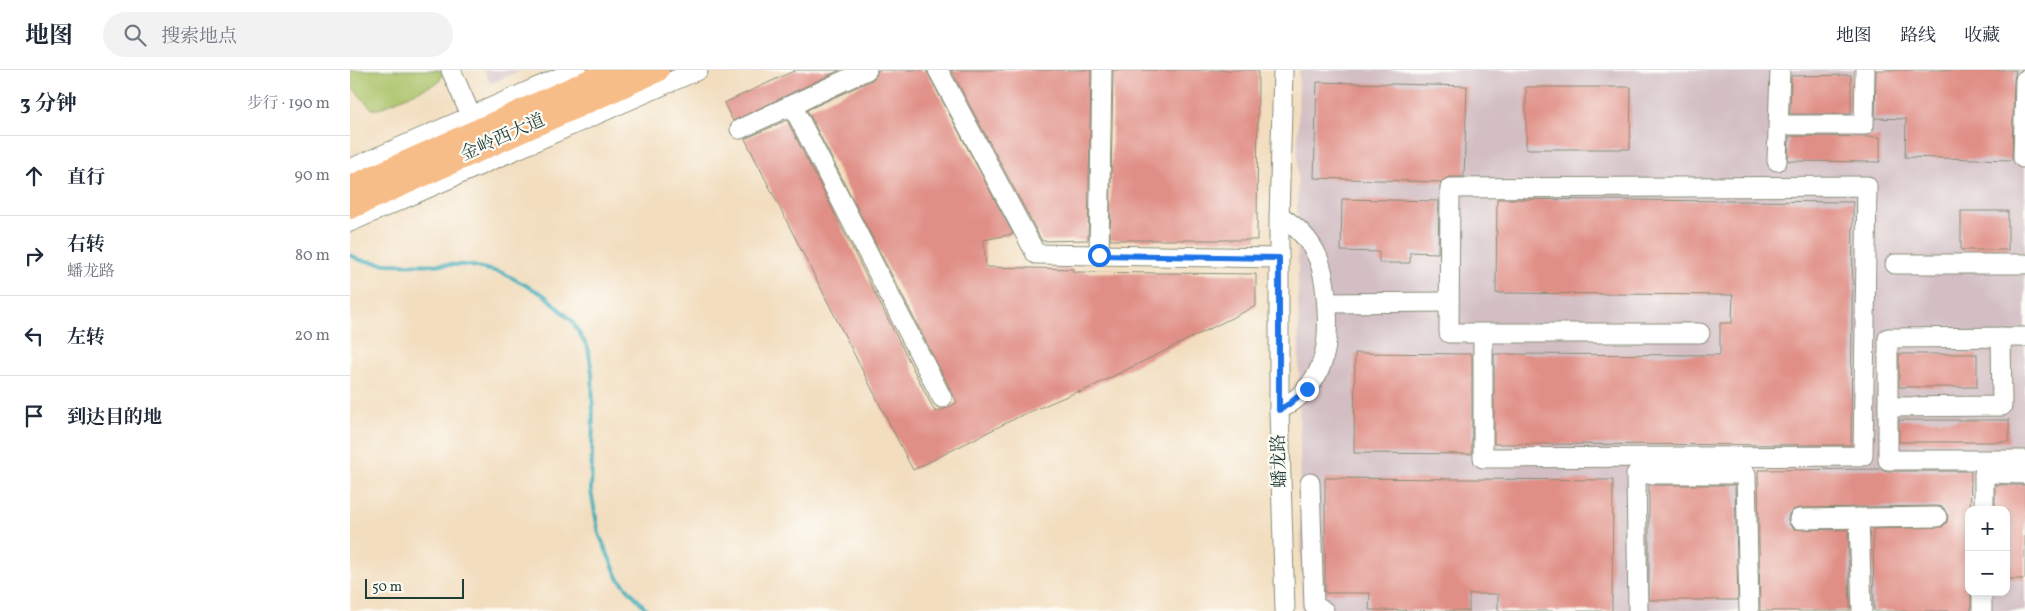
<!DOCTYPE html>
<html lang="zh">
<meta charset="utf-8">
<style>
:root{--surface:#fff;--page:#f2f2f3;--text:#1f2937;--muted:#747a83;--line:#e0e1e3}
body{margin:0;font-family:Vollkorn,"Noto Serif SC",serif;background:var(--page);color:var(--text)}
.controls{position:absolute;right:15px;bottom:15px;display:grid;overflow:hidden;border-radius:10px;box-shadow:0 2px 8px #0003}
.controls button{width:45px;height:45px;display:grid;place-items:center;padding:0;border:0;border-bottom:1px solid var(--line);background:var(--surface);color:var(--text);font:25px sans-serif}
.scale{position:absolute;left:15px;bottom:12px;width:99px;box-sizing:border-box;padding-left:5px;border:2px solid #1f3d34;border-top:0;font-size:14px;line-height:18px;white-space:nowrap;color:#1f3d34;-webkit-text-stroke:4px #fdfcf7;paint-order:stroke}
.stop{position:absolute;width:15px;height:15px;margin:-11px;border:4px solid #1a73e8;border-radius:50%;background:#fff}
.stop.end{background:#1a73e8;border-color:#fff;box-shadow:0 1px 5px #0008}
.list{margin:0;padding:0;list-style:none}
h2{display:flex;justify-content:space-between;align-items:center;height:65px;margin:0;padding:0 20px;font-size:21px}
h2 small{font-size:16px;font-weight:400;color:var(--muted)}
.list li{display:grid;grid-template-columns:32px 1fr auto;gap:15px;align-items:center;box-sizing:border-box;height:80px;padding:0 20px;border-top:1px solid var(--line)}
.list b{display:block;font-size:19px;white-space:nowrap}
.list p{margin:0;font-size:16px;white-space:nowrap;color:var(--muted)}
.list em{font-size:16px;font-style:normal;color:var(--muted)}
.icon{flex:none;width:28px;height:28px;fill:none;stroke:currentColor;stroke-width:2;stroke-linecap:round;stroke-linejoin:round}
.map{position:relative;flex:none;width:1675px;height:541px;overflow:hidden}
header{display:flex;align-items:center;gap:30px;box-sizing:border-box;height:70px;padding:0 25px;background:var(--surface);border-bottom:1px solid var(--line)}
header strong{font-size:24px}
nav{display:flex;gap:28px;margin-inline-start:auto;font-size:18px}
.search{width:350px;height:45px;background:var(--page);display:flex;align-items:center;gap:12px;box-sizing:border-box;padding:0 18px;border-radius:28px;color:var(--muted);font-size:19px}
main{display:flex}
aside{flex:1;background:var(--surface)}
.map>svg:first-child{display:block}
</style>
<header>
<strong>地图</strong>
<div class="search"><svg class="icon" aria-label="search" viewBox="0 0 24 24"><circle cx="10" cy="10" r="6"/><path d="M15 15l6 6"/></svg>搜索地点</div>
<nav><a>地图</a><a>路线</a><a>收藏</a></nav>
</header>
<main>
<aside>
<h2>3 分钟<small>步行 · 190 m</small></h2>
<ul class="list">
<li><svg class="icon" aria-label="ahead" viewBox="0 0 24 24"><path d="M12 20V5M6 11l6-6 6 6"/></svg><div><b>直行</b></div><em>90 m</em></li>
<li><svg class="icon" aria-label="right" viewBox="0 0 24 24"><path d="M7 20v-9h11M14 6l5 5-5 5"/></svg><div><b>右转</b><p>蟠龙路</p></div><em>80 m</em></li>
<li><svg class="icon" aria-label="left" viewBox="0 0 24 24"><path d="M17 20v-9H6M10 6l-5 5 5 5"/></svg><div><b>左转</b></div><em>20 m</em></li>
<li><svg class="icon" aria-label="arrive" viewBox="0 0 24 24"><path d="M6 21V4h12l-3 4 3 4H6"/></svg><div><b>到达目的地</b></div></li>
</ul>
</aside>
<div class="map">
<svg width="1675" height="541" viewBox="0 0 1675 541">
<rect width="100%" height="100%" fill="#fdfcf7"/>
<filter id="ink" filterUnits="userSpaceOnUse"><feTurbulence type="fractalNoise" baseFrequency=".02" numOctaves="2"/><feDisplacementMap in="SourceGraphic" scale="10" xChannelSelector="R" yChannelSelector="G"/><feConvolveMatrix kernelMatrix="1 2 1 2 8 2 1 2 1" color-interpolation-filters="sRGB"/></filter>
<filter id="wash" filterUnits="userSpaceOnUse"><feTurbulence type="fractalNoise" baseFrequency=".0096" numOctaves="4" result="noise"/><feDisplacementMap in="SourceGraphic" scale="20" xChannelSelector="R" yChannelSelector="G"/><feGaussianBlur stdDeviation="1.12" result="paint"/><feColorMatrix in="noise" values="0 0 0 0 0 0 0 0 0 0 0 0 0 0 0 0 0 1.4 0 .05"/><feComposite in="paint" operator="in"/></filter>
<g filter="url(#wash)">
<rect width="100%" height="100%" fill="#f2ddbe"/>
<!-- industrial -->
<g fill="#d2bec3" fill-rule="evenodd">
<path d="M134 0H172L140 14Z"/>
<path d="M949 0H1675V541H952L947 137ZM1619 440H1656V522H1619Z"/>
</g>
<!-- green -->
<path fill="#abc369" stroke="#65804e" d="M0 0H90L92 5 89 12 28 39H22L0 15Z"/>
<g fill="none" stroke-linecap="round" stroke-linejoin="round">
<!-- stream -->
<path stroke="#3bacb7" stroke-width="4" d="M0 185 10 190 37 194 118 195 153 203 194 225 222 251 238 278 242 302 243 345 241 421 249 464 268 508 298 541"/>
</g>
<g id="blocks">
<!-- building -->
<g fill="#e08f86">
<path d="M446 0H490L383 51 374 33Z"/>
<path d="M528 0H576L663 164 634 170 636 197 723 199V202L906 204V236L729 323V321L670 346 563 400 395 69 437 50 585 342 598 338 607 332 457 40 522 10 526 6Z"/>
<path d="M601 0H741L738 170 692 171Z"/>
<path d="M763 0H908L907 170H760Z"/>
<path d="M1526 0H1666L1664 10 1662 90 1555 87 1556 49 1525 48Z"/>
<path d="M1501 5V44H1440L1441 6Z"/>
<path d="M967 12 1117 16 1114 107H1099L1091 112 964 108Z"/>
<path d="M1176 17H1281L1280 79H1176Z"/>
<path d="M1439 66 1530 67V92L1438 91Z"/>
<path d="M992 129 1089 131 1088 183 1060 182V193H1029V182L991 181Z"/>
<path d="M1147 129 1503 132 1501 375 1144 374V284L1370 285V253H1382L1383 225 1146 223Z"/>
<rect x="1611" y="141" width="47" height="39"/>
<path d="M1005 283 1122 284V384L1004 383Z"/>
<rect x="1549" y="284" width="78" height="33"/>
<rect x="1549" y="350" width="110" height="22"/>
<path d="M1531 399 1538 401H1621L1619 522H1621V541H1524L1523 459 1592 457 1597 452 1598 446 1593 437 1587 436 1449 438 1443 440 1439 444 1438 450 1440 455 1444 459 1498 460 1500 541H1410L1408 400Z"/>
<path d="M975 408 1263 410 1262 541H1148V524H1119V541L1019 540 1020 523H975Z"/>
<path d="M1299 415H1385L1388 530H1299Z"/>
<path d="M1645 415H1675V509H1656V440H1645Z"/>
</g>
</g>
</g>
<g filter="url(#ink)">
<use href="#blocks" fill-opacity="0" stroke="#888d79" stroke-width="1"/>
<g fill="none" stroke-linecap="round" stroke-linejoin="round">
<defs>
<g id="minor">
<path d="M101 0 121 46"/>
<path d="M588 0 686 184 929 188"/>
<path d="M933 0 929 149V340L935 541"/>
<path d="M442 35 592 328"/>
<path d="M1428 55H1514L1515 0"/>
<path d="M390 59 517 0"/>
<path d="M1673 88 1675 10"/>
<path d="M1427 91 1430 0"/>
<path d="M0 99 227 0"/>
<path d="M0 152 348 0"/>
<path d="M749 185 752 0"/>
<path d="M1545 194H1675"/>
<path d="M977 233 1099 232"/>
<path d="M1133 263V388L1513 386 1517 116 1100 118 1099 263H1350"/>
<path d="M1675 267 1538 268V390H1675"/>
<path d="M1538 337 1652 336 1651 267"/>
<path d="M929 340C971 317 980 285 977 240 975 196 968 170 930 146"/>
<path d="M960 413 964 536 974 541"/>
<path d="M1634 440V403L1675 404"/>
<path d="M1509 448 1512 541"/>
<path d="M1449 449 1587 447"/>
<path d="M1288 541 1286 404H1396L1399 541"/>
<path d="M1632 541V522"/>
</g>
<g id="major">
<path d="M0 118 265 0"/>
<path d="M0 137 307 0"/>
</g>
</defs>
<!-- minor casing -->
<use href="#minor" stroke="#888d79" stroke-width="21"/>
<!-- major casing -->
<use href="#major" stroke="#888d79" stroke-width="26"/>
<!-- minor -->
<use href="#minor" stroke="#fff" stroke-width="19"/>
<!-- major -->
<use href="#major" stroke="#f7bd88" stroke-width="24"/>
</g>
</g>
<g fill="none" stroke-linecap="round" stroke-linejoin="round" filter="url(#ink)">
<!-- route -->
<path stroke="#1a73e8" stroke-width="6" d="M749 185 929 188V340L939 334 957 319"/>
</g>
<g text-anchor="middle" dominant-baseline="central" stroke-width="4.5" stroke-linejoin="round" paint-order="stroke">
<!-- street labels -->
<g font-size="18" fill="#1f3d34" stroke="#fdfcf7">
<text transform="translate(153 68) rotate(-24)">金岭西大道</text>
<text transform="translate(930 391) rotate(-92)">蟠龙路</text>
</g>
</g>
</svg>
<div class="controls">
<button>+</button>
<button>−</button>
</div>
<div class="scale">50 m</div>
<div class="stop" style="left:749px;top:185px"></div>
<div class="stop end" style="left:957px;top:319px"></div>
</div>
</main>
